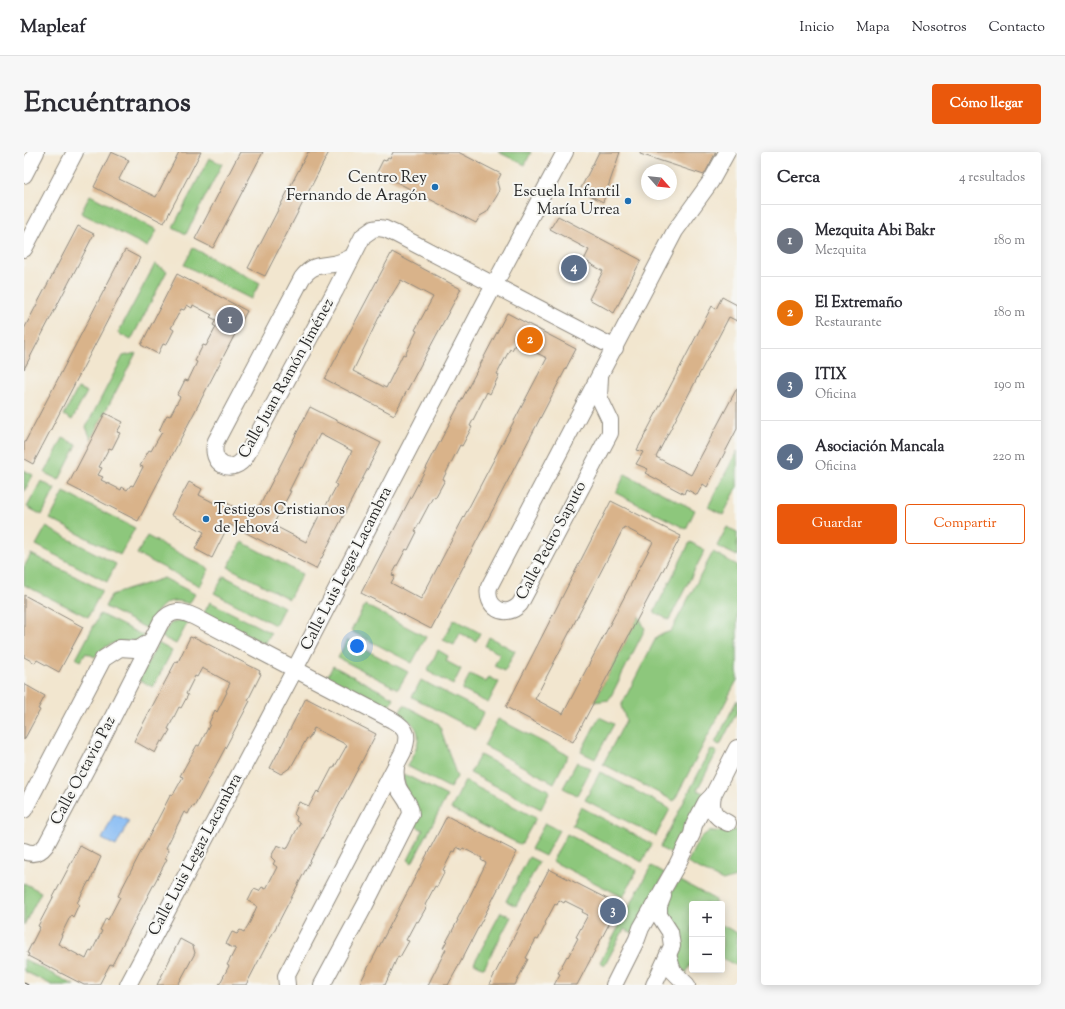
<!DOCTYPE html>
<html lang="es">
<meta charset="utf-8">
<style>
:root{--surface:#fff;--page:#f7f7f7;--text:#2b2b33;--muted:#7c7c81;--line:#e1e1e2;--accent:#ea580c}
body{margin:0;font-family:"Sorts Mill Goudy",serif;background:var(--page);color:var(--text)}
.controls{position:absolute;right:12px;bottom:12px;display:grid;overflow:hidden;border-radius:4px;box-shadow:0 2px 10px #0003}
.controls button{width:36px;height:36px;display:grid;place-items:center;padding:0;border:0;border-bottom:1px solid var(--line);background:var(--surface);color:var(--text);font:20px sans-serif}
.compass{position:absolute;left:617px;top:12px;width:36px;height:36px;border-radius:50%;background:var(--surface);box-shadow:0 2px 10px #0003;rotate:117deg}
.you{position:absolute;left:333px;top:494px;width:14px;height:14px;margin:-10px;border:3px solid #fff;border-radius:50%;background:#1a73e8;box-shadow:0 0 0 6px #1a73e833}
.badge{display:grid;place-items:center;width:26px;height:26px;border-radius:50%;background:var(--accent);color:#fff;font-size:13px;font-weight:700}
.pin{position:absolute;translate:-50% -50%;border:2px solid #fff;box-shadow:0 1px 4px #0006}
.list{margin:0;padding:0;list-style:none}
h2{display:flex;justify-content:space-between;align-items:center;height:52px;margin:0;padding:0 16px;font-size:17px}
h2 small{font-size:13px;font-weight:400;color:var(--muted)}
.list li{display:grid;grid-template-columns:26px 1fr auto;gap:12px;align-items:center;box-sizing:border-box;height:72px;padding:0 16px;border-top:1px solid var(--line)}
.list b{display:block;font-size:15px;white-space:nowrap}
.list p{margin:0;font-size:13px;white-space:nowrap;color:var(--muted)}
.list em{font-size:13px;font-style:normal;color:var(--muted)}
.actions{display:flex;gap:8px;padding:12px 16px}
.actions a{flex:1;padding:9px 0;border:1px solid var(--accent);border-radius:4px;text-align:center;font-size:14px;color:var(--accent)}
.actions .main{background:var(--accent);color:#fff}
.map{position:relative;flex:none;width:713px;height:833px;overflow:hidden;border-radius:4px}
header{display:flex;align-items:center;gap:24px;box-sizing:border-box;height:56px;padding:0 20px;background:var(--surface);border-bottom:1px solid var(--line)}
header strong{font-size:19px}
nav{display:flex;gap:22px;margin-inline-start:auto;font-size:14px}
.intro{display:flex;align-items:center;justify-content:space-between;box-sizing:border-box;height:96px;padding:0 24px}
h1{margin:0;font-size:28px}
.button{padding:10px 18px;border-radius:4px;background:var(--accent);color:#fff;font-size:14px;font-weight:700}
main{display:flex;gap:24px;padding:0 24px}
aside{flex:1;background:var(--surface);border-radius:4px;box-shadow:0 2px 10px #0003}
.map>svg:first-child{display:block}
</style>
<header>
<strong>Mapleaf</strong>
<nav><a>Inicio</a><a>Mapa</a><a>Nosotros</a><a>Contacto</a></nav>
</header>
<div class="intro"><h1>Encuéntranos</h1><a class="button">Cómo llegar</a></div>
<main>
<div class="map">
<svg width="713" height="833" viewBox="0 0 713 833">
<rect width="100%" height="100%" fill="#f6f6f2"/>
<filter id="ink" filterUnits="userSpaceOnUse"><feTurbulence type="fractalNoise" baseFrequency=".025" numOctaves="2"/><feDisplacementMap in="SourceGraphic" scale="8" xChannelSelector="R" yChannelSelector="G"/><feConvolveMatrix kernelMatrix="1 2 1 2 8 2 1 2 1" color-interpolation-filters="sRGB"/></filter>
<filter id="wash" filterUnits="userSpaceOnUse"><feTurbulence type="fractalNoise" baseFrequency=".012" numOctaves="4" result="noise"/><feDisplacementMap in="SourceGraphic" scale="16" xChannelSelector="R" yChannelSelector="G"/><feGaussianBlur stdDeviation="0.9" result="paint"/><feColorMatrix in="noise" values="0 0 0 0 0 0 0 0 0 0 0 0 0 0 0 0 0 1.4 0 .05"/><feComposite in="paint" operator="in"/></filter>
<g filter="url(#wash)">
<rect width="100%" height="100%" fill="#f2e6cf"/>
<!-- green -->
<g fill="#8dc77c" stroke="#5c7954">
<path d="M474 0H507L501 13Z"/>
<path d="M185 6 198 12 162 82 149 75Z"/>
<path d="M66 43 133 78 124 95 57 61Z"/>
<path d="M169 96 236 131 227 147 160 113Z"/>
<path d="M131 112 143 119 107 188 94 181Z"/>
<path d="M112 201 67 287 62 275 99 204Z"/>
<path d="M54 236 63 240 48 268 40 263Z"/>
<path d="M39 286 53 293 35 328 21 321Z"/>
<path d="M713 299V336L699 363 684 355Z"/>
<path d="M0 318 9 323 0 340Z"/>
<path d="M601 322 671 358 662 377 592 341Z"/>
<path d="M17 329 31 337 18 363 3 355Z"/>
<path d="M40 340 111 376 96 403 26 367Z"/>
<path d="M22 375 92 412 83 430 12 393Z"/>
<path d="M703 375 713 380V404L693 394Z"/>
<path d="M123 384 185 417 176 434 113 402Z"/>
<path d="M218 390 278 422 265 447 204 415Z"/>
<path d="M666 390 681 398 645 468 630 460Z"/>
<path d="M689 400 713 413V528L650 649 579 612 602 568 597 554 633 484 647 479Z"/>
<path d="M7 402 78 438 64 465 0 433V415Z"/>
<path d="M200 424 260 455 251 473 190 441Z"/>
<path d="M140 426 171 442 165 452C141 442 133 458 124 477L81 455 87 443Z"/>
<path d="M186 450 247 481 241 492 180 461Z"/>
<path d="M341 453 402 485 388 511 327 479Z"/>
<path d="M76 462 120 484 116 489C96 490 84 488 71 505L62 501 57 509 52 507Z"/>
<path d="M615 464 621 477 585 548 570 550Z"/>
<path d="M430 467 456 481 452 489 436 481 430 493 419 488Z"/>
<path d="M155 468 164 470 152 492 138 485 146 472Z"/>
<path d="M465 485 491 499 481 519 470 514 476 502 461 494Z"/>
<path d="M323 488 384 520 374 537 314 506Z"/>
<path d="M134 491 148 499 129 535 115 528Z"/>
<path d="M414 498 424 504 422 509 437 517 429 533 403 519Z"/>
<path d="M309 514 370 546 364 557 303 525Z"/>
<path d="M446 522 462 530 465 525 475 530 464 551 438 538Z"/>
<path d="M397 528 460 560 451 578 388 545Z"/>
<path d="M713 548V560L696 593 691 591Z"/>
<path d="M380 553 415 572 433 625 426 636 383 614C397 590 402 576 374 562Z"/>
<path d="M575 565 590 572 571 607 557 600Z"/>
<path d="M474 567 544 603 530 631 460 594Z"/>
<path d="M687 597 693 600 673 638 682 642 650 703 636 696Z"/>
<path d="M456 603 526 639 517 657 446 621Z"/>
<path d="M553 610 567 617 553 643 539 636Z"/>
<path d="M576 620 646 657 632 684 561 648Z"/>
<path d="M380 622 423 644 388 711 384 708 399 678 390 673 379 625Z"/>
<path d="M441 629 512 666 497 693 427 657Z"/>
<path d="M557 655 628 692 618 710 548 673Z"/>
<path d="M521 671 535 678 521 704 507 697Z"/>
<path d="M713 677V722L712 725 699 729 663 711C670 699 675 679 691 679 699 680 706 681 713 677Z"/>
<path d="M543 682 613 718 599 745 528 709Z"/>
<path d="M505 705 515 710 492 754 482 749Z"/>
<path d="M627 714 641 721 609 782 600 777 581 813 576 810Z"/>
<path d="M655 728 690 747 692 752H668V809L661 823C648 812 658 801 656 788 655 777 643 769 642 760 640 750 650 737 655 728Z"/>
<path d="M0 731 17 740 0 773Z"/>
<path d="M477 760 487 765 460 816 450 811Z"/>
<path d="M698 773 713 781V814L698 806Z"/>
<path d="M0 807 50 833H28L0 819Z"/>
</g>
<!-- water -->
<path fill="#86bbf4" stroke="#587390" d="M90 662 105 669 92 694 78 687Z"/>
<g id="blocks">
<!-- building -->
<g fill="#d9b38a" fill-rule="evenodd">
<path d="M87 0 105 8 95 27 132 45 155 0H177L140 71 70 35Z"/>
<path d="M216 0H239L189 96 171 87Z"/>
<path d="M284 0H305L241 124 224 116Z"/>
<path d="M369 0H434L477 22 473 30 475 37 474 42 463 60 456 64 452 71 353 20 359 8 362 9 364 6 366 7Z"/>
<path d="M575 0H596L579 50 556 38Z"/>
<path d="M616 0H692L680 23 616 2Z"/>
<path d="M534 64 617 108 590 161 565 147 579 119 560 108 565 98 526 77Z"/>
<path d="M54 74 70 82 0 217V177Z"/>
<path d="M101 98 116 106 9 312 0 307V292Z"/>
<path d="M368 100 437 137 370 263 301 227ZM377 128 409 145 391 178 393 179 381 203 379 202 362 236 329 219 357 161Z"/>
<path d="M153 122 223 159 114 369 44 333 81 261 99 270 93 280 96 281 88 297 85 296 75 315 78 316 74 323 79 325 77 328 97 338 98 335 103 338 107 333 109 334 119 315 116 314 125 298 127 299 138 280 135 279 140 268 143 263 146 264 156 245 153 243 156 238 161 228 164 229 173 210 171 209 179 193 182 194 192 175 189 173 192 168 186 165 188 163 169 153 168 156 163 153 160 158 157 157 147 176 150 178 145 188 142 193 139 192 134 202 117 193Z"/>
<path d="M698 145 713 153V169L705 165 632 305 667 323 713 236V277L683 335 679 332 673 343 662 337 660 342 621 321 624 317 612 312 619 300 613 298 688 154 692 157Z"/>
<path d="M483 161 552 197 407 477 337 441ZM492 191 523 206 397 447 367 431 371 424 368 423 382 397 384 398 393 380 391 379 409 345 411 346 421 328 419 327 436 293 438 294 448 275 446 274 463 240 466 242 475 223 473 222 486 197 488 198Z"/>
<path d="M286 255 357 291 292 417 205 372 188 406 171 397 180 380 147 363 165 330 178 337 175 343 198 355 201 350 230 365ZM296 282 328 299 311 332 313 333 300 357 299 356 282 390 249 373 267 339H265L277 315 279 316Z"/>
<path d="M587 349 657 384 549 590 482 555ZM600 375 629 390 539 562 511 547Z"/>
<path d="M0 443 59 475 35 520 13 508 11 511 0 505Z"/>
<path d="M166 485 169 486 170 485 180 490 236 519 235 521 237 522 224 548 226 549 170 655 168 654 164 662 160 660 142 696 145 698 141 706 143 707 88 813 86 812 75 833H60L4 804 5 802 3 801 16 775 14 774 56 694 77 705 66 730 65 729 53 751 55 752 49 765 47 763 37 783H38L34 792 62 807 66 798 68 799 78 779 76 778 82 766 84 768 96 745 94 744 147 642 149 643 159 625 156 624 173 593 175 594 186 572 185 571 191 558 193 560 203 540 202 539 206 531 178 516 173 525 171 524 162 542 164 543 157 556 155 555 144 577 146 578 139 590 137 589 131 601 110 589 152 509 154 510Z"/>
<path d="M0 532 21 544 14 557 16 558 0 588Z"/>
<path d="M282 546 352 582 222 833H195L205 814 203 813 212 796H208L202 792 208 780 213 782 216 778 220 780 226 770 233 754 224 749 230 737 235 739 238 735 242 737 253 715 249 712 251 709 247 705 253 693 263 697 276 671 272 669 273 665 270 662 275 650 285 654 293 639 295 641 308 616H310L323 593 290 576 285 587 283 586 267 615 257 622 246 616Z"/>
<path d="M423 664 493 700 434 815 424 833H404L422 797 419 796 434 768H433L441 752H442L462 711 457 708 458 706 439 696 438 698 433 695 431 700 429 699 419 718 421 719 413 735 411 734 401 753 403 754 394 770 392 769 382 788 385 789 376 805 374 804 361 833H335Z"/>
<path d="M525 717 595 753 553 833H530L536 822 534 821 543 804 544 805 554 786 552 785 564 763 558 760 559 758 541 749 540 751 535 748 533 753 531 752 521 771 522 772 514 788 512 787 502 806 504 807 491 833H465Z"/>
<path d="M156 787 169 794 171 801 154 833H133Z"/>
</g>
</g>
</g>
<g filter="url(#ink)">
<use href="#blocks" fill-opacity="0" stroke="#8e887d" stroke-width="1"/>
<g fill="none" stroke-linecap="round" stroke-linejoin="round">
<defs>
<g id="minor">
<path d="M0 23 12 0"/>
<path d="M0 97 51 0"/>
<path d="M328 105C322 108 316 111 309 112 294 114 288 113 278 126L192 289C184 312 209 325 222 304L311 139 339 84 349 77 355 76 361 77 372 82 591 196"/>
<path d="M576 225 575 245 586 268V281L496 452C481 468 461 455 465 435L651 79 687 29 703 0"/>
<path d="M0 658 79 507 96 496 111 497 116 496 127 489"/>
<path d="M704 671C690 665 686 658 689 643L713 596"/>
<path d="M0 699C9 703 16 701 22 693L67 608 137 470C148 457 157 458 171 465L368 568C384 577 385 584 379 600L262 824 263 833"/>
<path d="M644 803 649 819 663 833"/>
<path d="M104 833 271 517 459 154 541 0"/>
<path d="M298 833 341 753 387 662C387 651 378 644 374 635 372 629 371 622 372 615"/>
<path d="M590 833 613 787 617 776 653 713 668 682 670 673 682 650 689 643"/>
<path d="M630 833 648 794 646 780 635 763V754L639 744"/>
</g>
</defs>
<!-- minor casing -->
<use href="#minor" stroke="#8e887d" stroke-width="18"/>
<!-- minor -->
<use href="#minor" stroke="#fff" stroke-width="16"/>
<!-- tram -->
<path stroke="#2b2b2b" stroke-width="1" d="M0 831 4 833"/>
</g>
</g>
<!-- markers -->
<g fill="#1f6fb2" stroke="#f6f6f2" stroke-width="1.5">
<circle cx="411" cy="35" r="4"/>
<circle cx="604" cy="49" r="4"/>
<circle cx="182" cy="367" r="4"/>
</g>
<g text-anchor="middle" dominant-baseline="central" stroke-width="4" stroke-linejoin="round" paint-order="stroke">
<!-- poi labels -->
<g font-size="16" fill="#2b2b2b" stroke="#f6f6f2" text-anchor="end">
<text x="403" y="26">Centro Rey<tspan x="403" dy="18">Fernando de Aragón</tspan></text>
<text x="596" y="40">Escuela Infantil<tspan x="596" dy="18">María Urrea</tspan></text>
<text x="190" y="358" text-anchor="start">Testigos Cristianos<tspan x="190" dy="18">de Jehová</tspan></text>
</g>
<!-- street labels -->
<g font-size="16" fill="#2b2b2b" stroke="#f6f6f2">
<text transform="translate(263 227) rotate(-61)">Calle Juan Ramón Jiménez</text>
<text transform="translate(528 389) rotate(-62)">Calle Pedro Saputo</text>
<text transform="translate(323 417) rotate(-63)">Calle Luis Legaz Lacambra</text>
<text transform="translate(60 619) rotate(-62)">Calle Octavio Paz</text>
<text transform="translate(172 703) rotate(-62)">Calle Luis Legaz Lacambra</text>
</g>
</g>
</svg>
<div class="controls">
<button>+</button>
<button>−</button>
</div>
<svg class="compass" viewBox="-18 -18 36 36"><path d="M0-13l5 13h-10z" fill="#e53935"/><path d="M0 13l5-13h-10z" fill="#7c7c81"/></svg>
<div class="you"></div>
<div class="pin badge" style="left:206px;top:168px;background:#6b7280">1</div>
<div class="pin badge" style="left:506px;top:188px;background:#e8710a">2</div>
<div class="pin badge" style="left:589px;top:759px;background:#5c6f8a">3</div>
<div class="pin badge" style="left:550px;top:116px;background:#5c6f8a">4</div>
</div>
<aside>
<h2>Cerca<small>4 resultados</small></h2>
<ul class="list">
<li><span class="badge" style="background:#6b7280">1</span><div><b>Mezquita Abi Bakr</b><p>Mezquita</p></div><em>180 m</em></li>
<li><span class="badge" style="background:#e8710a">2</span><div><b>El Extremaño</b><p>Restaurante</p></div><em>180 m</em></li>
<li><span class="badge" style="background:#5c6f8a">3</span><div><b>ITIX</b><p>Oficina</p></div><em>190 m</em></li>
<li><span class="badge" style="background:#5c6f8a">4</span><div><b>Asociación Mancala</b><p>Oficina</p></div><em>220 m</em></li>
</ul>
<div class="actions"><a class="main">Guardar</a><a>Compartir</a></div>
</aside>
</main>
